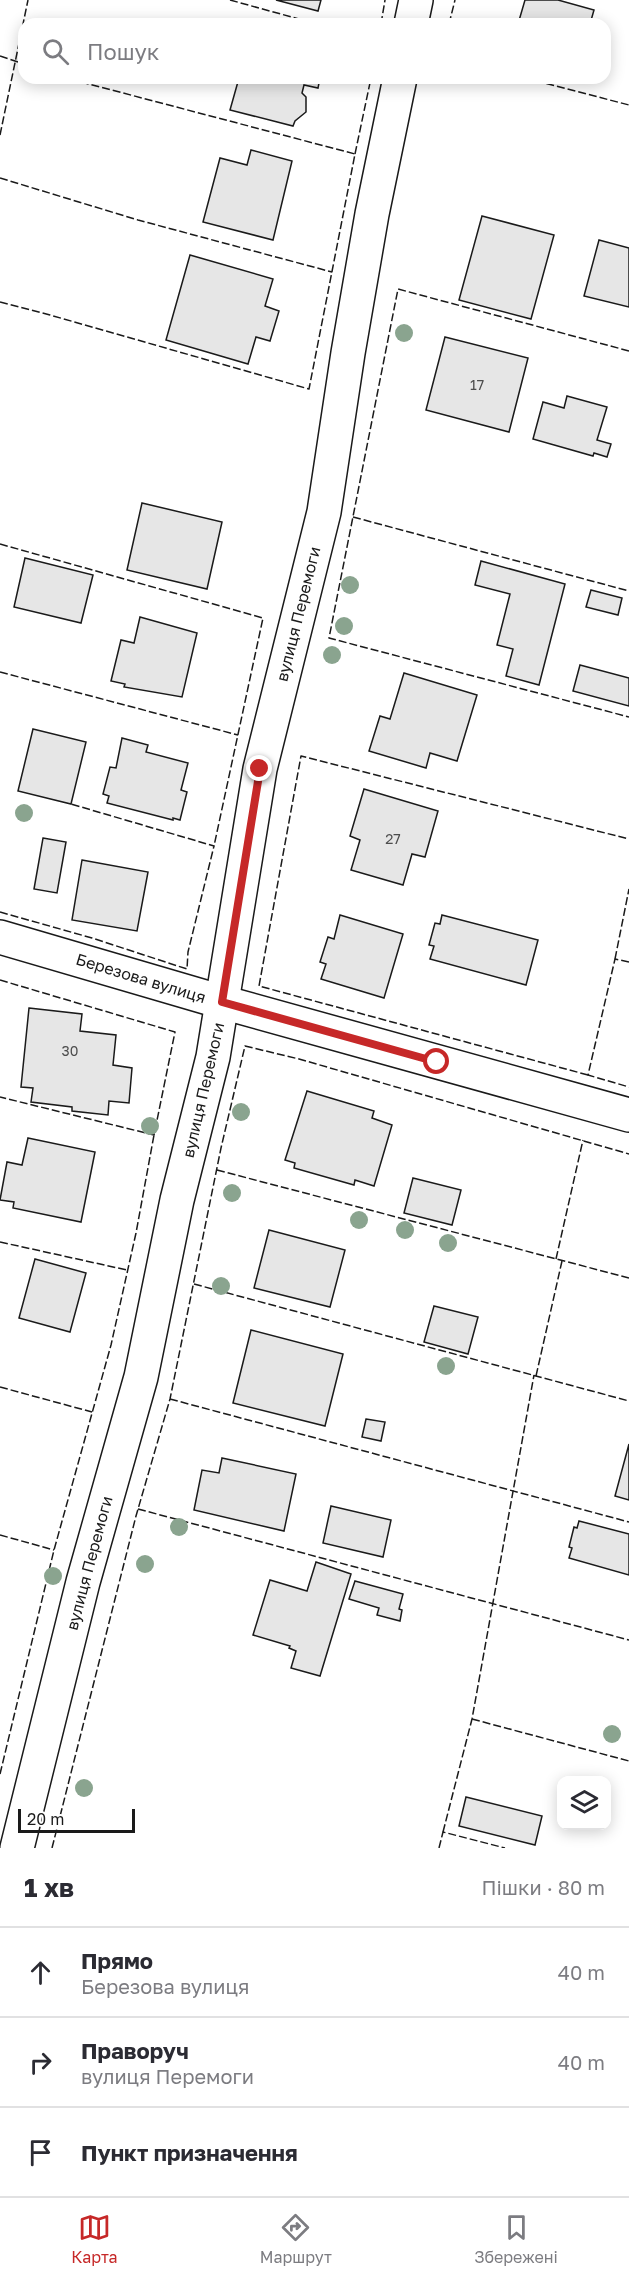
<!DOCTYPE html>
<html lang="uk">
<meta charset="utf-8">
<style>
:root{--surface:#fff;--page:#f2f2f3;--text:#2b2b33;--muted:#7c7c81;--line:#e1e1e2;--accent:#c62828}
body{margin:0;font-family:"Golos Text",sans-serif;background:var(--page);color:var(--text)}
.controls{position:absolute;right:18px;bottom:18px;display:grid;overflow:hidden;border-radius:12px;box-shadow:0 3px 15px #0003}
.controls button{width:54px;height:54px;display:grid;place-items:center;padding:0;border:0;border-bottom:2px solid var(--line);background:var(--surface);color:var(--text);font:30px sans-serif}
.scale{position:absolute;left:18px;bottom:15px;width:117px;box-sizing:border-box;padding-left:6px;border:3px solid #1a1a1a;border-top:0;font-size:16px;line-height:21px;white-space:nowrap;color:#1a1a1a;-webkit-text-stroke:4px #fff;paint-order:stroke}
.stop{position:absolute;width:18px;height:18px;margin:-14px;border:4px solid #c62828;border-radius:50%;background:#fff}
.stop.end{background:#c62828;border-color:#fff;box-shadow:0 2px 6px #0008}
.list{margin:0;padding:0;list-style:none}
h2{display:flex;justify-content:space-between;align-items:center;height:78px;margin:0;padding:0 24px;font-size:26px}
h2 small{font-size:20px;font-weight:400;color:var(--muted)}
.list li{display:grid;grid-template-columns:39px 1fr auto;gap:18px;align-items:center;box-sizing:border-box;height:90px;padding:0 24px;border-top:2px solid var(--line)}
.list b{display:block;font-size:22px;white-space:nowrap}
.list p{margin:0;font-size:20px;white-space:nowrap;color:var(--muted)}
.list em{font-size:20px;font-style:normal;color:var(--muted)}
.icon{flex:none;width:33px;height:33px;fill:none;stroke:currentColor;stroke-width:2;stroke-linecap:round;stroke-linejoin:round}
.map{position:relative;flex:none;width:629px;height:1848px;overflow:hidden}
.search{position:absolute;background:var(--surface);box-shadow:0 3px 15px #0003;left:18px;right:18px;top:18px;height:66px;display:flex;align-items:center;gap:15px;box-sizing:border-box;padding:0 21px;border-radius:18px;color:var(--muted);font-size:22px}
.sheet{height:348px;background:var(--surface)}
nav{display:flex;justify-content:space-around;align-items:center;box-sizing:border-box;height:84px;border-top:2px solid var(--line);background:var(--surface);font-size:16px;color:var(--muted)}
nav a{display:grid;justify-items:center;gap:3px}
nav .on{color:var(--accent)}
.map>svg:first-child{display:block}
</style>
<div class="map">
<svg width="629" height="1848" viewBox="0 0 629 1848">
<rect width="100%" height="100%" fill="#fff"/>
<!-- building -->
<g fill="#e6e6e6" stroke="#1a1a1a" stroke-width="1.5">
<path d="M276 0H321L318 11Z"/>
<path d="M525 0H558L594 10 590 24H518Z"/>
<path d="M239 78H320L318 88 304 85 302 93 306 97V112L295 121 293 126 230 110Z"/>
<path d="M251 150 292 161 273 240 203 222 220 158 247 165Z"/>
<path d="M482 216 554 235 531 319 459 300Z"/>
<path d="M599 240 629 248V307L584 296Z"/>
<path d="M190 255 273 279 265 306 279 311 270 341 256 337 248 364 166 340Z"/>
<path d="M445 337 528 358 509 432 426 410Z"/>
<path d="M567 396 607 407 597 440 611 444 607 457 594 453 593 456 533 439 543 402 564 408Z"/>
<path d="M142 503 222 522 207 589 127 570Z"/>
<path d="M25 558 93 575 81 623 14 607Z"/>
<path d="M481 561 565 584 539 685 506 676 513 649 497 645 510 594 475 585Z"/>
<path d="M591 590 622 598 618 615 586 607Z"/>
<path d="M140 617 197 633 182 697 124 687 125 684 111 681 121 640 134 643Z"/>
<path d="M580 665 629 678V706L573 691Z"/>
<path d="M404 673 477 695 457 761 430 753 426 768 369 751 380 716 390 719Z"/>
<path d="M33 729 86 742 71 804 18 791Z"/>
<path d="M122 738 148 745 146 752 188 763 181 790 187 792 180 820 173 818V820L107 803 109 796 103 794 110 767 116 768Z"/>
<path d="M364 789 438 811 425 857 412 854 403 885 351 870 360 840 350 836Z"/>
<path d="M43 838 66 842 57 893 34 889Z"/>
<path d="M82 860 148 872 137 931 72 920Z"/>
<path d="M340 915 403 934 384 998 321 979 326 964 320 962 328 937 334 939Z"/>
<path d="M442 915 538 940 526 985 430 959 434 946 429 945 435 923 440 924Z"/>
<path d="M29 1008 82 1014 80 1031 116 1035 113 1065 132 1068 129 1103 109 1101 108 1115 72 1111V1107L31 1102 33 1088 21 1087Z"/>
<path d="M307 1091 374 1111 372 1118 392 1125 374 1186 355 1180 354 1185 294 1168 295 1163 285 1160Z"/>
<path d="M28 1138 95 1152 81 1222 13 1208 14 1202 0 1200 7 1162 22 1165Z"/>
<path d="M413 1178 461 1190 452 1225 404 1213Z"/>
<path d="M269 1230 345 1250 330 1307 254 1288Z"/>
<path d="M35 1259 86 1273 70 1332 19 1318Z"/>
<path d="M434 1306 478 1317 468 1354 424 1342Z"/>
<path d="M251 1330 343 1354 325 1426 233 1403Z"/>
<path d="M366 1419 385 1422 381 1441 362 1437Z"/>
<path d="M629 1444V1500L615 1496Z"/>
<path d="M222 1458 296 1474 284 1531 194 1510 202 1470 219 1473Z"/>
<path d="M331 1506 391 1520 383 1557 323 1543Z"/>
<path d="M579 1521 629 1534V1575L569 1558 572 1548 569 1547 574 1527 577 1528Z"/>
<path d="M316 1562 351 1574 320 1676 291 1668 296 1651 289 1648 290 1646 253 1635 270 1580 307 1591Z"/>
<path d="M355 1581 403 1594 399 1609 402 1610 400 1621 377 1615 379 1608 349 1599Z"/>
<path d="M466 1797 542 1816 535 1845 459 1826Z"/>
</g>
<g fill="none" stroke-linecap="round" stroke-linejoin="round">
<defs>
<g id="minor">
<path d="M411 24 416 0"/>
<path d="M0 937 222 1002 629 1115"/>
<path d="M17 1848 83 1582 141 1377 177 1200 213 1057 260 769 324 512 348 353 372 214 400 78"/>
</g>
</defs>
<!-- minor casing -->
<use href="#minor" stroke="#1a1a1a" stroke-width="36"/>
<!-- minor -->
<use href="#minor" stroke="#fff" stroke-width="33"/>
<!-- fence -->
<g stroke="#1a1a1a" stroke-width="1.5" stroke-dasharray="8 3" stroke-linecap="butt">
<path d="M230 0 317 24"/>
<path d="M381 24 385 0"/>
<path d="M449 24 455 0"/>
<path d="M0 56 24 64"/>
<path d="M525 78 629 105"/>
<path d="M0 135 28 0"/>
<path d="M355 154 371 78"/>
<path d="M0 178 138 220 332 272"/>
<path d="M0 302 50 315 309 389 355 154 66 78"/>
<path d="M629 351 398 289 329 638 629 717"/>
<path d="M353 517 629 591"/>
<path d="M0 544 263 618 214 846"/>
<path d="M0 672 238 735"/>
<path d="M0 912 92 938 187 969 188 952 214 846 71 804"/>
<path d="M615 959 629 889"/>
<path d="M629 962 615 959 588 1075 629 1087"/>
<path d="M0 980 175 1032 154 1135 0 1097"/>
<path d="M588 1075 259 986 301 756 629 839"/>
<path d="M217 1170 629 1278"/>
<path d="M0 1242 127 1270"/>
<path d="M556 1259 583 1140"/>
<path d="M194 1284 629 1401"/>
<path d="M536 1376 562 1261"/>
<path d="M0 1387 92 1412"/>
<path d="M170 1399 629 1522"/>
<path d="M138 1509 629 1640"/>
<path d="M0 1535 54 1550"/>
<path d="M472 1719 629 1761"/>
<path d="M0 1774 54 1550 111 1345 136 1233 154 1135"/>
<path d="M443 1832 472 1719 534 1375"/>
<path d="M52 1848 136 1516 170 1399 221 1148 245 1046 299 1059 629 1154"/>
<path d="M439 1848 443 1832 505 1848"/>
</g>
</g>
<!-- trees -->
<g fill="#8aa48f">
<circle cx="404" cy="333" r="9"/>
<circle cx="350" cy="585" r="9"/>
<circle cx="344" cy="626" r="9"/>
<circle cx="332" cy="655" r="9"/>
<circle cx="24" cy="813" r="9"/>
<circle cx="241" cy="1112" r="9"/>
<circle cx="150" cy="1126" r="9"/>
<circle cx="232" cy="1193" r="9"/>
<circle cx="359" cy="1220" r="9"/>
<circle cx="405" cy="1230" r="9"/>
<circle cx="448" cy="1243" r="9"/>
<circle cx="221" cy="1286" r="9"/>
<circle cx="446" cy="1366" r="9"/>
<circle cx="179" cy="1527" r="9"/>
<circle cx="145" cy="1564" r="9"/>
<circle cx="53" cy="1576" r="9"/>
<circle cx="612" cy="1734" r="9"/>
<circle cx="84" cy="1788" r="9"/>
</g>
<g fill="none" stroke-linecap="round" stroke-linejoin="round">
<!-- route -->
<path stroke="#c62828" stroke-width="8" d="M260 769 222 1002 437 1062"/>
</g>
<g text-anchor="middle" dominant-baseline="central" stroke-width="4.5" stroke-linejoin="round" paint-order="stroke">
<!-- number labels -->
<g font-size="14" fill="#4d4d4d">
<text x="477" y="384">17</text>
<text x="393" y="838">27</text>
<text x="70" y="1050">30</text>
</g>
<!-- street labels -->
<g font-size="16" fill="#1a1a1a" stroke="#fff">
<text transform="translate(298 614) rotate(-76)">вулиця Перемоги</text>
<text transform="translate(141 978) rotate(17)">Березова вулиця</text>
<text transform="translate(203 1090) rotate(-77)">вулиця Перемоги</text>
<text transform="translate(89 1563) rotate(-75)">вулиця Перемоги</text>
</g>
</g>
</svg>
<div class="controls">
<button><svg class="icon" aria-label="layers" viewBox="0 0 24 24"><path d="M12 4l9 5-9 5-9-5zM3 14l9 5 9-5"/></svg></button>
</div>
<div class="scale">20 m</div>
<div class="stop" style="left:437px;top:1062px"></div>
<div class="stop end" style="left:260px;top:769px"></div>
<div class="search"><svg class="icon" aria-label="search" viewBox="0 0 24 24"><circle cx="10" cy="10" r="6"/><path d="M15 15l6 6"/></svg>Пошук</div>
</div>
<section class="sheet">
<h2>1 хв<small>Пішки · 80 m</small></h2>
<ul class="list">
<li><svg class="icon" aria-label="ahead" viewBox="0 0 24 24"><path d="M12 20V5M6 11l6-6 6 6"/></svg><div><b>Прямо</b><p>Березова вулиця</p></div><em>40 m</em></li>
<li><svg class="icon" aria-label="right" viewBox="0 0 24 24"><path d="M7 20v-9h11M14 6l5 5-5 5"/></svg><div><b>Праворуч</b><p>вулиця Перемоги</p></div><em>40 m</em></li>
<li><svg class="icon" aria-label="arrive" viewBox="0 0 24 24"><path d="M6 21V4h12l-3 4 3 4H6"/></svg><div><b>Пункт призначення</b></div></li>
</ul>
</section>
<nav>
<a class="on"><svg class="icon" aria-label="map" viewBox="0 0 24 24"><path d="M3 6l6-2 6 2 6-2v14l-6 2-6-2-6 2zM9 4v14M15 6v14"/></svg>Карта</a>
<a><svg class="icon" aria-label="directions" viewBox="0 0 24 24"><path d="M12 3l9 9-9 9-9-9zM9 14v-3h6M13 9l2 2-2 2"/></svg>Маршрут</a>
<a><svg class="icon" aria-label="saved" viewBox="0 0 24 24"><path d="M7 4h10v16l-5-4-5 4z"/></svg>Збережені</a>
</nav>
